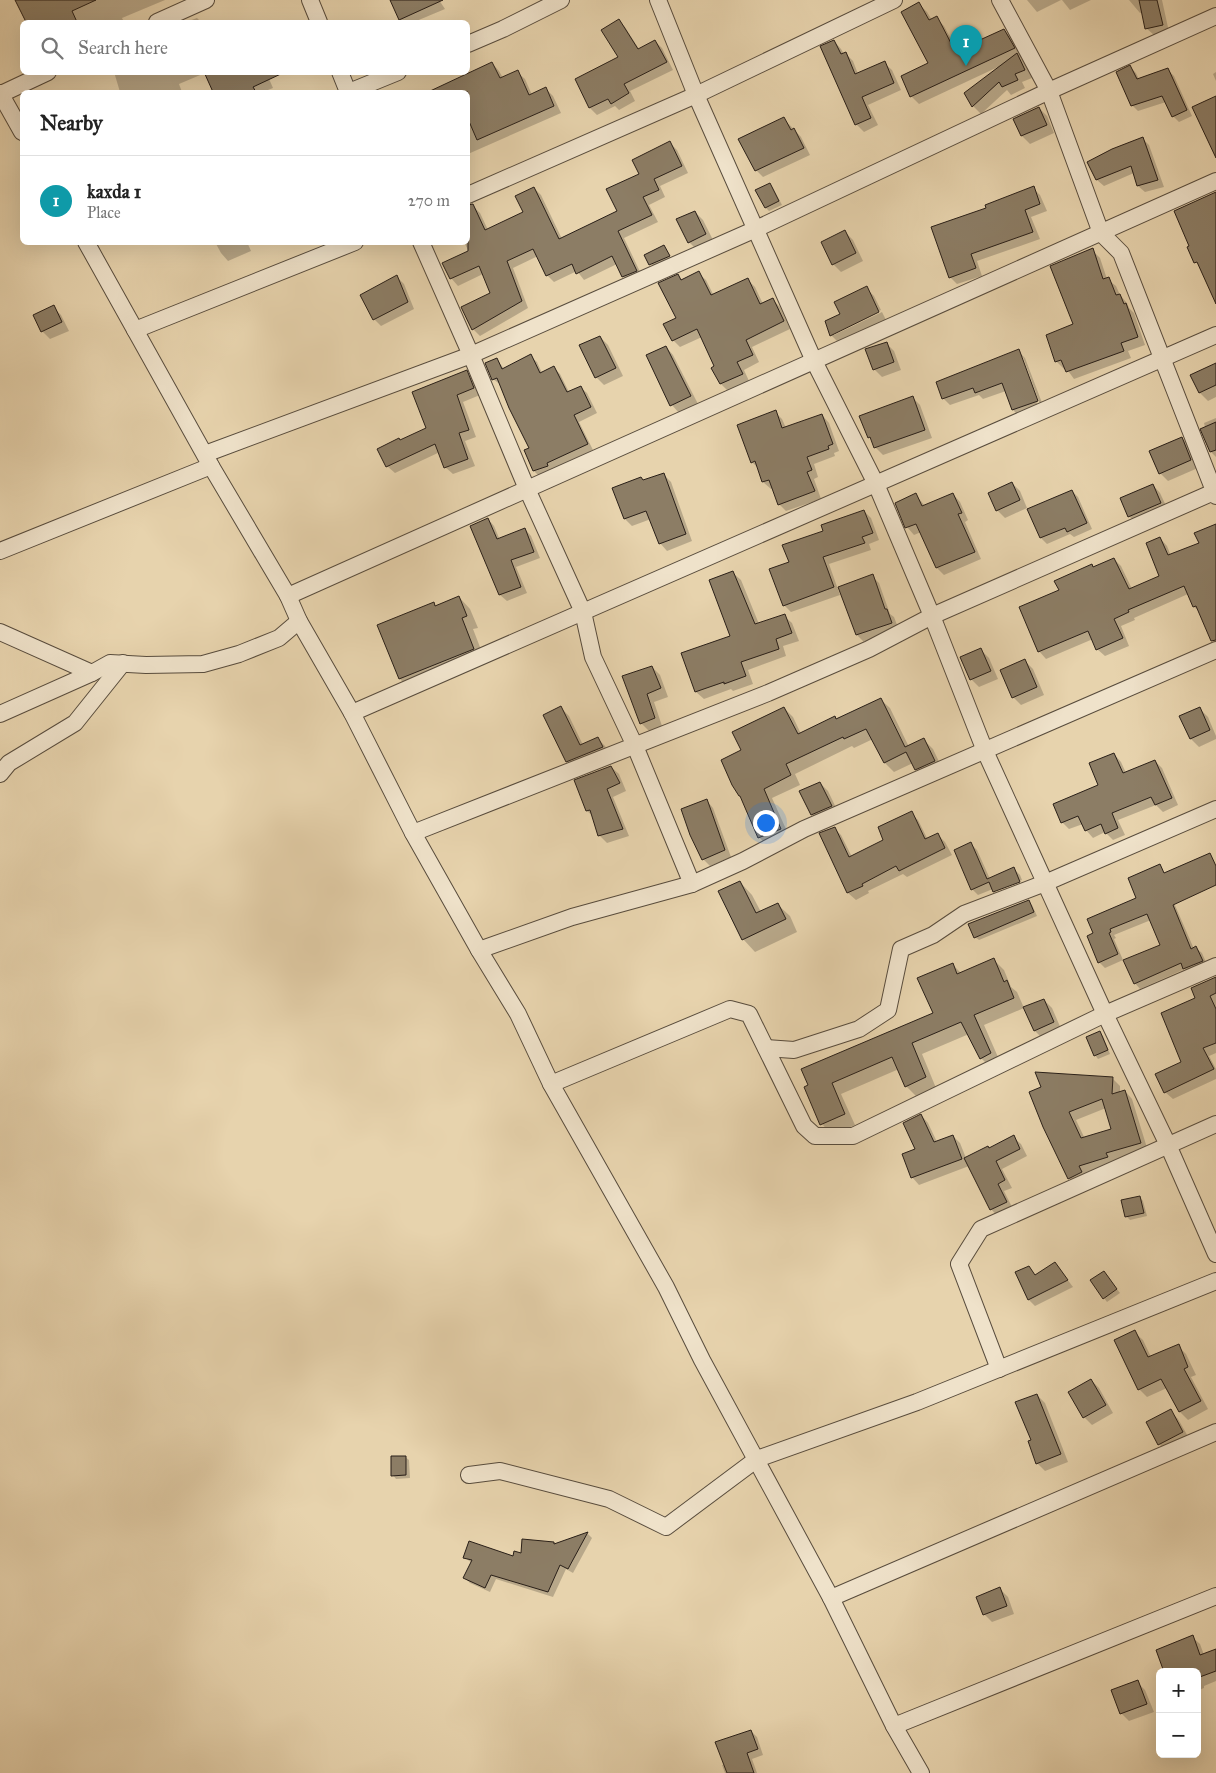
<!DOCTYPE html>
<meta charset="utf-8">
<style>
:root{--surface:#fff;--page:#f6f6f6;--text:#222;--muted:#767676;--line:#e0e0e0;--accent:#2563eb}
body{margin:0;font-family:"IM FELL Great Primer",serif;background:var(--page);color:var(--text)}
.controls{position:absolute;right:15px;bottom:15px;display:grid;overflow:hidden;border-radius:8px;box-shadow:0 5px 20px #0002}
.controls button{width:45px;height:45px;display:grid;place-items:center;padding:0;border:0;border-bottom:1px solid var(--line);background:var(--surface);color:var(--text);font:25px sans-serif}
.you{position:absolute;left:765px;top:822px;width:18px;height:18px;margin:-12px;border:4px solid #fff;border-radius:50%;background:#1a73e8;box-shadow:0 0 0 8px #1a73e833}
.badge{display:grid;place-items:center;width:32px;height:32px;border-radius:50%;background:var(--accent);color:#fff;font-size:16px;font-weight:700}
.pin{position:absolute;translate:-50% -41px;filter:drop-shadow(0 1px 2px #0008)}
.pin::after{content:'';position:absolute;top:26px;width:18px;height:15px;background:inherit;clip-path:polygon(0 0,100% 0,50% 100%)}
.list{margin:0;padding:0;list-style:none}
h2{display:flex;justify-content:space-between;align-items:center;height:65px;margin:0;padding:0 20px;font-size:21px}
h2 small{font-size:16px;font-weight:400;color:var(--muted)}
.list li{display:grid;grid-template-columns:32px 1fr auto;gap:15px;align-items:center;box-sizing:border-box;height:90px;padding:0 20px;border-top:1px solid var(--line)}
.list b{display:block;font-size:19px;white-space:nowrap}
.list p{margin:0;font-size:16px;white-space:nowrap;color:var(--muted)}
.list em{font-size:16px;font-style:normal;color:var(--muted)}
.icon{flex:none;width:28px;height:28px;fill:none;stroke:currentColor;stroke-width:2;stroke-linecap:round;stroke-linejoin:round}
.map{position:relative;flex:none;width:1216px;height:1773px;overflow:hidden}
.search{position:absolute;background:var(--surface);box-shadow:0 5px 20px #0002;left:20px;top:20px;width:450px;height:55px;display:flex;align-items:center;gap:12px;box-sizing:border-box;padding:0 18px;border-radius:8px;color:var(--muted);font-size:19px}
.panel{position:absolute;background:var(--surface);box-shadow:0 5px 20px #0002;left:20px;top:90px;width:450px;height:155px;border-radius:8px}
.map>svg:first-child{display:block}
</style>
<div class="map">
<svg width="1216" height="1773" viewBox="0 0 1216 1773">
<rect width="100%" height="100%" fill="#e7d3ad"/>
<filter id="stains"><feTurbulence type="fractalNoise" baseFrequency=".004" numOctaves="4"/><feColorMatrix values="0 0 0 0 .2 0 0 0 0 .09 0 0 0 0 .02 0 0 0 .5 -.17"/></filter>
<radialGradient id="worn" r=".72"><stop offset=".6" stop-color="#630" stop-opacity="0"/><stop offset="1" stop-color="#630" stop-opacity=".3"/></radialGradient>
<!-- shadow -->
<g fill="#0003" fill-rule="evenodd">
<path d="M16 0H165L122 18 124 22H27Z"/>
<path d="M394 0H439L445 9 414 22H404L400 19Z"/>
<path d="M1027 0H1061L1037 12Z"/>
<path d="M1062 0H1091L1070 10Z"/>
<path d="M1129 0H1162L1169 32 1154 35 1146 28 1143 12 1140 13Z"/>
<path d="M919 4 927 12 932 20 936 18 944 26 956 48 969 42 972 45 1004 30 1012 38 1022 57 1020 58 1025 62 1032 78 1022 82 1025 88 1011 95 1007 90 981 114 973 106 966 94 998 67 919 104 911 96 930 64Z"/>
<path d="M197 18 201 22H186Z"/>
<path d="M618 20 625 27 639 49 655 41 662 48 673 70 630 91 635 101 619 110 615 106 597 115 590 108 577 80 620 57Z"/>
<path d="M834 41 841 49 844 54 845 53 853 61 858 74 884 63 892 70 901 90 868 105 878 125 864 132 856 124Z"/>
<path d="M492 63 499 71 503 78 517 72 525 79 532 95 545 88 553 96 561 113 468 154V92H431Z"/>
<path d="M1130 67 1136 73 1139 79 1168 70 1174 76 1192 116 1179 122 1173 116 1166 102 1138 111 1132 105Z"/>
<path d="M114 72H266L273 88 263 92H214L205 73 179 84 182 92H120Z"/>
<path d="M1216 72V81L1213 74Z"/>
<path d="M1039 108 1047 116 1054 133 1030 144 1022 136Z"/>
<path d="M784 119 801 137 810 155 763 177 756 170Z"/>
<path d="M1143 139 1149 145 1164 187 1145 192 1138 186 1134 173 1104 186 1097 180 1088 163Z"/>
<path d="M670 143 677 150 688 173 660 186 665 197 649 205 658 222 624 238 643 278 630 283 623 276 617 264 584 280 577 271 554 282 547 275 538 256 513 268 528 308 480 336 473 329 491 294 483 274 458 286 451 278 469 252 464 242H468V209L473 206 480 213 488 230 524 212 534 188 541 195 562 239 618 212 641 174Z"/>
<path d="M770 184 773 188 782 205 769 211 766 208Z"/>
<path d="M1033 188 1040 195 1047 211 1031 217 1040 239 977 261 982 276 957 284 950 277 987 208Z"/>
<path d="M695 212 703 220 714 242 697 250 689 242Z"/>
<path d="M845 232 853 240 863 261 841 272 833 264Z"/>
<path d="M215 242H247L251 251 228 261 221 253Z"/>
<path d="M664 247 672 260 654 268 646 256Z"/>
<path d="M1092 250 1100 258 1107 279 1116 286 1120 295 1127 303 1129 308 1134 313 1145 345 1128 351 1131 358 1074 379 1066 368 1064 369 1056 361 1074 325Z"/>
<path d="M698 273 706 280 714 296 747 279 755 287 763 304 772 299 780 307 790 329 752 347 759 362 744 370 749 381 728 391 721 384 716 367 702 337 680 347 673 340 677 318 678 276 682 280Z"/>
<path d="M397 277 404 284 414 309 381 326 374 319Z"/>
<path d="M866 288 874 296 881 310 834 333V335L882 312 886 320 839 343 831 335 842 314Z"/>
<path d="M53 307 61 315 69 331 50 339 42 331Z"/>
<path d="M600 337 608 345 623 376 604 385 596 377Z"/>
<path d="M886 343 894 351 901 370 882 377 874 369Z"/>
<path d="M666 347 673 355 698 404 679 413 672 405 648 356Z"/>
<path d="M1018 351 1025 358 1044 408 1020 417 1013 410 1006 391 983 399 979 395 950 405 943 398ZM1020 357H1023L1041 407 1039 408Z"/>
<path d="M530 356 537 362 542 373 554 368 560 374 569 392 580 387 587 393 597 413 579 422 593 450 552 469 540 477 534 471 526 450 531 448 501 385 493 379 487 364 497 359 504 369Z"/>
<path d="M1216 364V397L1208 401 1200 393 1192 375Z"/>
<path d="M466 372 474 379 480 395 463 402 476 437 465 441 475 466 453 474 445 467 440 452 395 473 387 466 400 442 428 429Z"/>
<path d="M912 397 920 405 932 438 883 455 875 447 873 441 869 437Z"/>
<path d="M775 412 782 419 786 428 822 415 829 423 839 451 834 453 835 456 814 464 818 477 814 479 821 499 786 511 779 504 773 488 771 489 763 482 758 468 752 462Z"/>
<path d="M1216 418V457L1211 452 1204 423Z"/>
<path d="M1182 438 1190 446 1198 468 1168 481 1160 473Z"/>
<path d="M663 474 671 482 692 541 667 551 660 543 651 519 632 526 625 519 644 481Z"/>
<path d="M1012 483 1020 491 1027 508 1005 518 997 510Z"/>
<path d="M1153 485 1160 493 1168 510 1136 523 1129 516Z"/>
<path d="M1072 491 1078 497 1092 529 1074 537 1070 534 1047 544 1041 538 1029 510Z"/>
<path d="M953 494 960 502 968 520 965 522 981 559 944 575 937 568 921 532 914 535 907 527 916 495 925 506Z"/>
<path d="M864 511 871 518 879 540 869 544 871 550 829 564 840 595 791 612 784 605 790 563 824 532Z"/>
<path d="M488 519 494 526 500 540 525 529 531 536 540 558 516 567 527 593 507 601 500 595 471 526Z"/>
<path d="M1216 526V644L1211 639 1200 612 1194 607 1188 594 1134 618 1135 620 1121 626 1129 646 1105 656 1097 649 1093 639 1046 659 1039 651 1060 591 1092 565 1094 568 1114 559 1121 566 1132 589 1161 577 1160 538 1167 546 1171 556 1200 543Z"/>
<path d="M733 573 741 580 759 624 784 616 792 623 799 641 783 646 786 656 748 670 753 684 733 691 731 689 704 699 696 692 732 637Z"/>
<path d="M872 576 879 583 890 614 894 617 899 630 864 642 857 635 840 588Z"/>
<path d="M459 597 470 609 478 628 473 629 485 660 411 690 400 679 434 604 436 606Z"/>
<path d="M981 650 989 658 998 679 979 687 971 679Z"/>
<path d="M1025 661 1033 669 1044 695 1021 705 1013 697Z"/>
<path d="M652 667 660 675 668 697 654 702 662 726 649 731 641 723Z"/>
<path d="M880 699 890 708 909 747 924 740 933 749 943 770 925 778 916 769 913 763 894 772 885 763 873 739 854 748 852 746 795 774 800 785 772 798 790 838 768 847 759 837 743 751 784 708 793 717 801 734 837 720Z"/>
<path d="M561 708 569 716 583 745 597 738 605 746 610 756 575 769 567 761Z"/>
<path d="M1200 709 1208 717 1216 736V739L1199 747 1191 739Z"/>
<path d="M1114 754 1121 762 1126 773 1155 761 1162 768 1178 805 1163 812 1156 805 1118 820 1125 835 1113 840 1105 832 1093 838 1086 830 1083 824 1069 829 1062 822 1100 785Z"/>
<path d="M611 767 619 774 626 791 613 797 629 836 607 843 599 835 594 817 587 811 575 781Z"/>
<path d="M820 783 828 791 839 814 820 822 812 814Z"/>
<path d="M707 801 713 808 731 857 710 866 703 859Z"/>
<path d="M911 813 918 820 928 840 938 835 945 842 952 855 907 877 903 874 868 891 869 893 856 900 848 893 821 834 834 828 841 835 852 857 885 840Z"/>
<path d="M971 844 977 850 990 879 1014 869 1020 875 1022 880 995 890V893L1023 882 1026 888 1000 898 994 892 993 889 978 895 972 889Z"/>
<path d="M740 882 752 895 761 912 777 904 790 916 797 932 755 952 743 939Z"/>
<path d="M1028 901 1032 905 1037 916 979 940 975 937Z"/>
<path d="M1174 903 1194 949 1196 948 1202 953 1208 967 1190 974 1185 969 1140 989 1135 983 1162 945 1151 920 1114 935 1116 938 1114 939 1123 960 1105 968 1099 962 1088 936Z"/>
<path d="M994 960 1004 970 1011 987 1017 992 1024 1008 984 1025 1001 1064 991 1068 981 1058 969 1034 922 1054 936 1088 916 1096 906 1086 899 1069 841 1094 855 1125 832 1135 822 1124 805 1087 935 1014 952 964 961 973Z"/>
<path d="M1216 982V1053L1209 1056 1216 1069V1079L1173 1099 1165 1092 1183 1062 1197 999Z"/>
<path d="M1044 1000 1052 1008 1062 1031 1043 1039 1035 1031Z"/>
<path d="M1099 1032 1103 1036 1110 1054 1098 1059 1095 1055Z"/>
<path d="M1112 1078 1120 1086V1093L1125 1091 1132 1099 1148 1151 1113 1161 1114 1165 1076 1186 1069 1178 1044 1126ZM1106 1108 1112 1130 1085 1139 1076 1120Z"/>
<path d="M921 1115 928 1123 937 1142 953 1136 960 1143 966 1158 990 1149 1013 1137 1021 1144 1027 1156 1002 1169 1012 1188 1004 1191 1013 1209 998 1217 991 1209 969 1166 919 1185 912 1177Z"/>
<path d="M1140 1197 1143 1201 1147 1216 1130 1220 1126 1216Z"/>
<path d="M1055 1263 1073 1287 1035 1306 1029 1300 1017 1272 1028 1267 1036 1276Z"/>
<path d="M1104 1272 1120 1293 1107 1302 1104 1298Z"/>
<path d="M1134 1332 1143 1340 1151 1357 1178 1346 1186 1354 1196 1375 1191 1377 1208 1409 1188 1420 1180 1412 1167 1388 1147 1397 1139 1389Z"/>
<path d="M1091 1380 1099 1388 1113 1413 1092 1425 1084 1417Z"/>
<path d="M1037 1395 1045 1403 1068 1462 1045 1471 1037 1463 1033 1441Z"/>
<path d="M1170 1411 1178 1419 1190 1440 1167 1452 1159 1444Z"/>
<path d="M405 1457 409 1460 410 1478 396 1479 393 1475Z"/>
<path d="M588 1534 592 1538 573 1573 566 1569 553 1597 496 1579 490 1592 470 1583 465 1578 472 1563 464 1557H514Z"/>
<path d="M1000 1589 1008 1597 1014 1614 992 1622 984 1614Z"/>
<path d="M1192 1637 1200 1644 1204 1655 1216 1650V1681L1204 1686V1688L1197 1691V1672Z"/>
<path d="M1137 1682 1145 1690 1154 1712 1129 1721 1121 1713Z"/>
<path d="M751 1731 757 1737 763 1755 752 1759 757 1773H725L722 1765H725Z"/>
</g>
<!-- building -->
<g fill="#8c7d65" stroke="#291f18" fill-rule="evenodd">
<path d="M15 0H96L72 11 77 22H26Z"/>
<path d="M390 0H443L399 20Z"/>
<path d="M1139 0H1157L1163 25 1145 29Z"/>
<path d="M919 2 929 20 937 16 954 49 969 40 971 44 1004 29 1015 48 910 97 901 76 928 63 901 12Z"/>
<path d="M619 19 638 49 655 40 667 62 624 84 629 93 611 104 608 99 589 108 575 79 618 57 601 30Z"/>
<path d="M834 40 841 54 846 52 855 74 885 61 894 83 862 97 871 118 855 125 820 46Z"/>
<path d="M1017 53 1025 70 1015 74 1018 80 1002 87 999 82 972 107 964 93Z"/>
<path d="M492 62 500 78 518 70 529 95 546 87 554 106 477 140 468 119V92H428Z"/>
<path d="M1130 65 1137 79 1168 68 1187 110 1172 117 1162 96 1131 106 1116 72Z"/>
<path d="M204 72H285L253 87 256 92H213Z"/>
<path d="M1216 96V158L1192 107Z"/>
<path d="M1039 107 1047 125 1021 136 1013 119Z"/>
<path d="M784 117 791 130 794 128 804 148 755 171 738 139Z"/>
<path d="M1143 137 1158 180 1137 186 1131 166 1096 180 1087 162 1112 149Z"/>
<path d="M670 141 682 166 654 179 659 190 643 197 652 215 618 231 637 271 622 277 612 256 576 274 572 264 546 276 533 249 507 261 522 301 472 330 461 307 490 293 479 266 450 279 442 263 468 251V205L473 204 485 230 523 212 515 196 534 187 559 239 617 211 606 189 639 174 632 160Z"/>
<path d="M770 183 779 201 765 208 755 190Z"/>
<path d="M1034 186 1040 204 1025 210 1033 232 971 254 976 268 949 278 931 227 986 208 985 205Z"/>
<path d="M1216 192V304L1197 262 1194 263 1187 247 1189 246 1174 211Z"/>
<path d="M695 211 706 234 688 243 676 219Z"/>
<path d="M845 230 856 253 832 265 821 242Z"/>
<path d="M664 245 670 256 649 265 644 255Z"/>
<path d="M1093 248 1103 279 1109 277 1116 295 1120 294 1124 304 1126 303 1138 337 1121 343 1124 351 1066 372 1061 360 1055 362 1046 335 1073 324 1050 266Z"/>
<path d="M699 271 711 295 748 278 760 304 773 298 784 321 746 340 753 355 737 362 743 374 720 384 711 368 714 366 697 329 672 341 663 324 676 318 658 283 678 274 681 280Z"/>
<path d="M397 275 408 302 373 320 360 295Z"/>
<path d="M867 286 879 312 830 336 825 321 840 314 834 302Z"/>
<path d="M54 305 62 322 41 332 33 315Z"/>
<path d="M600 336 616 368 595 378 579 345Z"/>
<path d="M887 342 894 362 873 370 865 349Z"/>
<path d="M666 346 691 396 670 406 646 355Z"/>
<path d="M1019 349 1038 401 1012 410 1002 383 975 393 973 388 942 399 936 382Z"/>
<path d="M531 354 540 373 554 366 567 392 581 386 591 407 574 415 588 444 547 463 548 466 533 471 524 450 529 448 509 408 497 378 492 380 485 363 497 358 502 369Z"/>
<path d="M1216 363V385L1199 393 1190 375Z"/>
<path d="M467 370 474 388 457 395 469 430 459 433 468 459 444 468 435 444 386 467 377 449 399 438 400 440 426 428 412 392Z"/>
<path d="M913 396 925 430 874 448 870 437 868 438 859 416Z"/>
<path d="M776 410 782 428 822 414 833 444 828 446 829 449 807 457 812 470 807 472 815 491 778 505 769 480 762 482 755 461 751 463 737 425Z"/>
<path d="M1216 422V450L1210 452 1200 429Z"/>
<path d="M1182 437 1191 460 1159 474 1149 451Z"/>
<path d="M664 473 686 534 659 544 646 511 624 519 612 488 641 477 643 480Z"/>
<path d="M1012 482 1020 500 996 511 988 493Z"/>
<path d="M1153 484 1161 503 1128 517 1120 498Z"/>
<path d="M1072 490 1087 523 1067 532 1065 528 1040 538 1027 509Z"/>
<path d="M916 493 922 506 953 493 962 513 958 514 975 552 936 568 916 524 905 528 895 503Z"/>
<path d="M864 510 873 533 862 537 865 543 823 557 834 587 783 606 769 569 789 562 782 545 823 531 821 525Z"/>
<path d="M488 518 497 539 525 528 534 552 511 560 521 587 499 595 470 526Z"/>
<path d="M1216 524V640L1211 641 1196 606 1193 607 1184 586 1128 610 1129 612 1114 619 1123 638 1096 650 1088 631 1038 652 1019 607 1059 590 1054 581 1092 564 1093 567 1114 558 1129 589 1159 576 1146 543 1160 537 1168 555 1199 543 1194 533Z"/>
<path d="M733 571 755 624 785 614 792 633 776 639 779 649 741 662 746 676 724 684V682L695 692 681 653 730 636 709 580Z"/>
<path d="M873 574 885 609H887L892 623 856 635 838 587Z"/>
<path d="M459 596 467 616 462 618 474 649 399 679 377 625 434 602 435 606Z"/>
<path d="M981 648 991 671 970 680 960 657Z"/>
<path d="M1025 659 1037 687 1012 698 1000 670Z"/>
<path d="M652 666 661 688 647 694 655 718 640 724 622 676Z"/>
<path d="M881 698 905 747 924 738 935 761 915 770 906 752 884 763 866 729 844 739 843 737 786 764 791 775 764 789 781 829 758 838 740 796H739L732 785 721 760 741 750 732 732 784 707 798 734 835 716 836 719Z"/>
<path d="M561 706 580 745 598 737 603 747 566 762 543 715Z"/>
<path d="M1200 707 1210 730 1190 739 1179 716Z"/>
<path d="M1114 753 1123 773 1155 760 1172 798 1155 805 1151 797 1112 813 1118 828 1105 834 1101 824 1085 831 1078 816 1061 823 1053 804 1098 785 1089 763Z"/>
<path d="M611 766 620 783 607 789 623 829 598 836 590 810 586 811 574 780Z"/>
<path d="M820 782 832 806 811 815 799 791Z"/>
<path d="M707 799 725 850 702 860 690 835 681 809Z"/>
<path d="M912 811 925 839 938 833 945 848 899 871 896 866 862 884 863 886 847 893 819 833 835 827 849 857 883 840 878 827Z"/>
<path d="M971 842 987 879 1014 867 1020 882 993 892 989 882 971 890 954 850Z"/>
<path d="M1210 853 1216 866V885L1173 905 1191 949 1196 946 1203 961 1183 969 1181 963 1134 984 1123 960 1160 945 1147 914 1110 929 1111 932 1109 933 1118 954 1098 963 1087 936 1093 933 1087 919 1136 898 1128 878 1160 864 1164 873Z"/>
<path d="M740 881 756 913 778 903 786 919 742 940 718 891Z"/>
<path d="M1029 900 1034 912 974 938 968 924Z"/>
<path d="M994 958 1004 982 1007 980 1014 998 974 1015 991 1053 980 1059 961 1022 912 1043 926 1077 905 1087 892 1057 832 1083 845 1114 820 1125 804 1087 808 1085 801 1069 933 1013 917 978 953 963 957 974Z"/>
<path d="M1216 977V993L1210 996 1216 1009V1043L1203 1048 1214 1069 1164 1093 1155 1074 1181 1062 1161 1013 1195 998 1191 988Z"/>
<path d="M1044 999 1054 1022 1034 1031 1023 1007Z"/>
<path d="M1100 1031 1108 1050 1094 1056 1086 1037Z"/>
<path d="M1035 1072 1113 1077 1112 1094 1125 1090 1141 1143 1106 1153 1108 1157 1079 1166 1082 1172 1068 1179 1043 1127 1029 1092 1041 1087ZM1102 1099 1111 1129 1081 1138 1069 1112Z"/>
<path d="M921 1114 934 1142 953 1135 962 1159 911 1178 902 1154 915 1149 903 1123Z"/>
<path d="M1014 1135 1020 1149 996 1161 1005 1180 998 1184 1007 1202 990 1210 964 1158 988 1146 989 1148Z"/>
<path d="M1140 1196 1144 1213 1125 1217 1121 1200Z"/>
<path d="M1055 1262 1068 1280 1028 1300 1015 1272 1029 1266 1035 1275Z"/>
<path d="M1104 1271 1117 1289 1103 1299 1090 1280Z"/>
<path d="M1135 1330 1148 1357 1179 1344 1188 1367 1184 1369 1201 1401 1179 1412 1161 1379 1138 1390 1114 1340Z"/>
<path d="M1091 1379 1106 1405 1083 1418 1068 1392Z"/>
<path d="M1037 1394 1061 1454 1036 1464 1028 1441 1031 1440 1015 1402Z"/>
<path d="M1171 1409 1183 1432 1158 1445 1146 1422Z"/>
<path d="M391 1456H406V1475L391 1476Z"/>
<path d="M588 1532 568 1569 560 1565 548 1592 491 1575 485 1588 463 1578 472 1560 463 1558 469 1541 513 1556 514 1551 521 1553 522 1539 554 1542V1544Z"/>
<path d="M1000 1587 1007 1606 983 1615 976 1597Z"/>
<path d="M1193 1635 1200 1655 1216 1649V1671L1197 1678V1672H1164L1156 1650Z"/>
<path d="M1138 1680 1147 1704 1120 1714 1111 1690Z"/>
<path d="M751 1730 758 1749 747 1753 754 1773H727L715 1742Z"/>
</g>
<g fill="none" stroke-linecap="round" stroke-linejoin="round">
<defs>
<g id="minor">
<path d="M310 0 319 22"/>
<path d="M658 0 696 95 814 361 876 484 932 616 985 751 1105 1014 1168 1145 1216 1254"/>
<path d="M1000 0 1049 91 1101 233 1121 253 1216 496"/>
<path d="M157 22 206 0"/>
<path d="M468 44 503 29 561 0"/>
<path d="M340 72 348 92"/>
<path d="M349 92 398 72"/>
<path d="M0 93 22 132"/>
<path d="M1 94 48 72"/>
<path d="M468 195 696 95 894 0"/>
<path d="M86 242 211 466 288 596 299 621 352 713 413 833 479 950 518 1014 551 1084 666 1287 702 1360 831 1598 894 1726 921 1773"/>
<path d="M421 242 471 355 527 489 583 612 593 657 635 746 692 884"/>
<path d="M135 330 355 242"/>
<path d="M205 454 471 355 756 229 1049 91 1216 16"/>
<path d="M0 551 211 466"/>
<path d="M288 596 1216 181"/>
<path d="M0 632 92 673 110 663 146 665 203 664 239 654 279 638 299 621"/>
<path d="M352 713 1216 335"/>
<path d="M0 714 92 673"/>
<path d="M0 774 9 763 75 723 123 663"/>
<path d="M413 833 768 693 869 649 932 616 1216 491"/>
<path d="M479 950 572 917 692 884 743 861 804 829 1216 650"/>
<path d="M766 1048 794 1050 859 1029 888 1010 901 949 933 935 964 914 1045 883 1216 809"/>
<path d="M551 1084 730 1009 749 1014 804 1126 815 1136H853L1105 1014 1216 966"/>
<path d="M999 1369 959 1264 981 1229 1216 1124"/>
<path d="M469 1475 500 1471 609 1499 666 1527 757 1459 917 1402 1216 1281"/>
<path d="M831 1598 1216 1432"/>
<path d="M894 1726 1216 1596"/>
</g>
</defs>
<!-- minor casing -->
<use href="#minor" stroke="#584c3d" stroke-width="18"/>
<!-- minor -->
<use href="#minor" stroke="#efe2ca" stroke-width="16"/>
</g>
<rect width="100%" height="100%" filter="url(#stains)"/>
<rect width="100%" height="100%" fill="url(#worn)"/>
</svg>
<div class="controls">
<button>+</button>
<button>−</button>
</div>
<div class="you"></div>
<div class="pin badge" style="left:966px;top:66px;background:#0f9aa8">1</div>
<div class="search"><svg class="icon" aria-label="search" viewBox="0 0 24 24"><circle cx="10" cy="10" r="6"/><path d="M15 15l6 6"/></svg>Search here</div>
<section class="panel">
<h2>Nearby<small></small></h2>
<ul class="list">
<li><span class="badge" style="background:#0f9aa8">1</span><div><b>kaxda 1</b><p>Place</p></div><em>270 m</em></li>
</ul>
</section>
</div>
